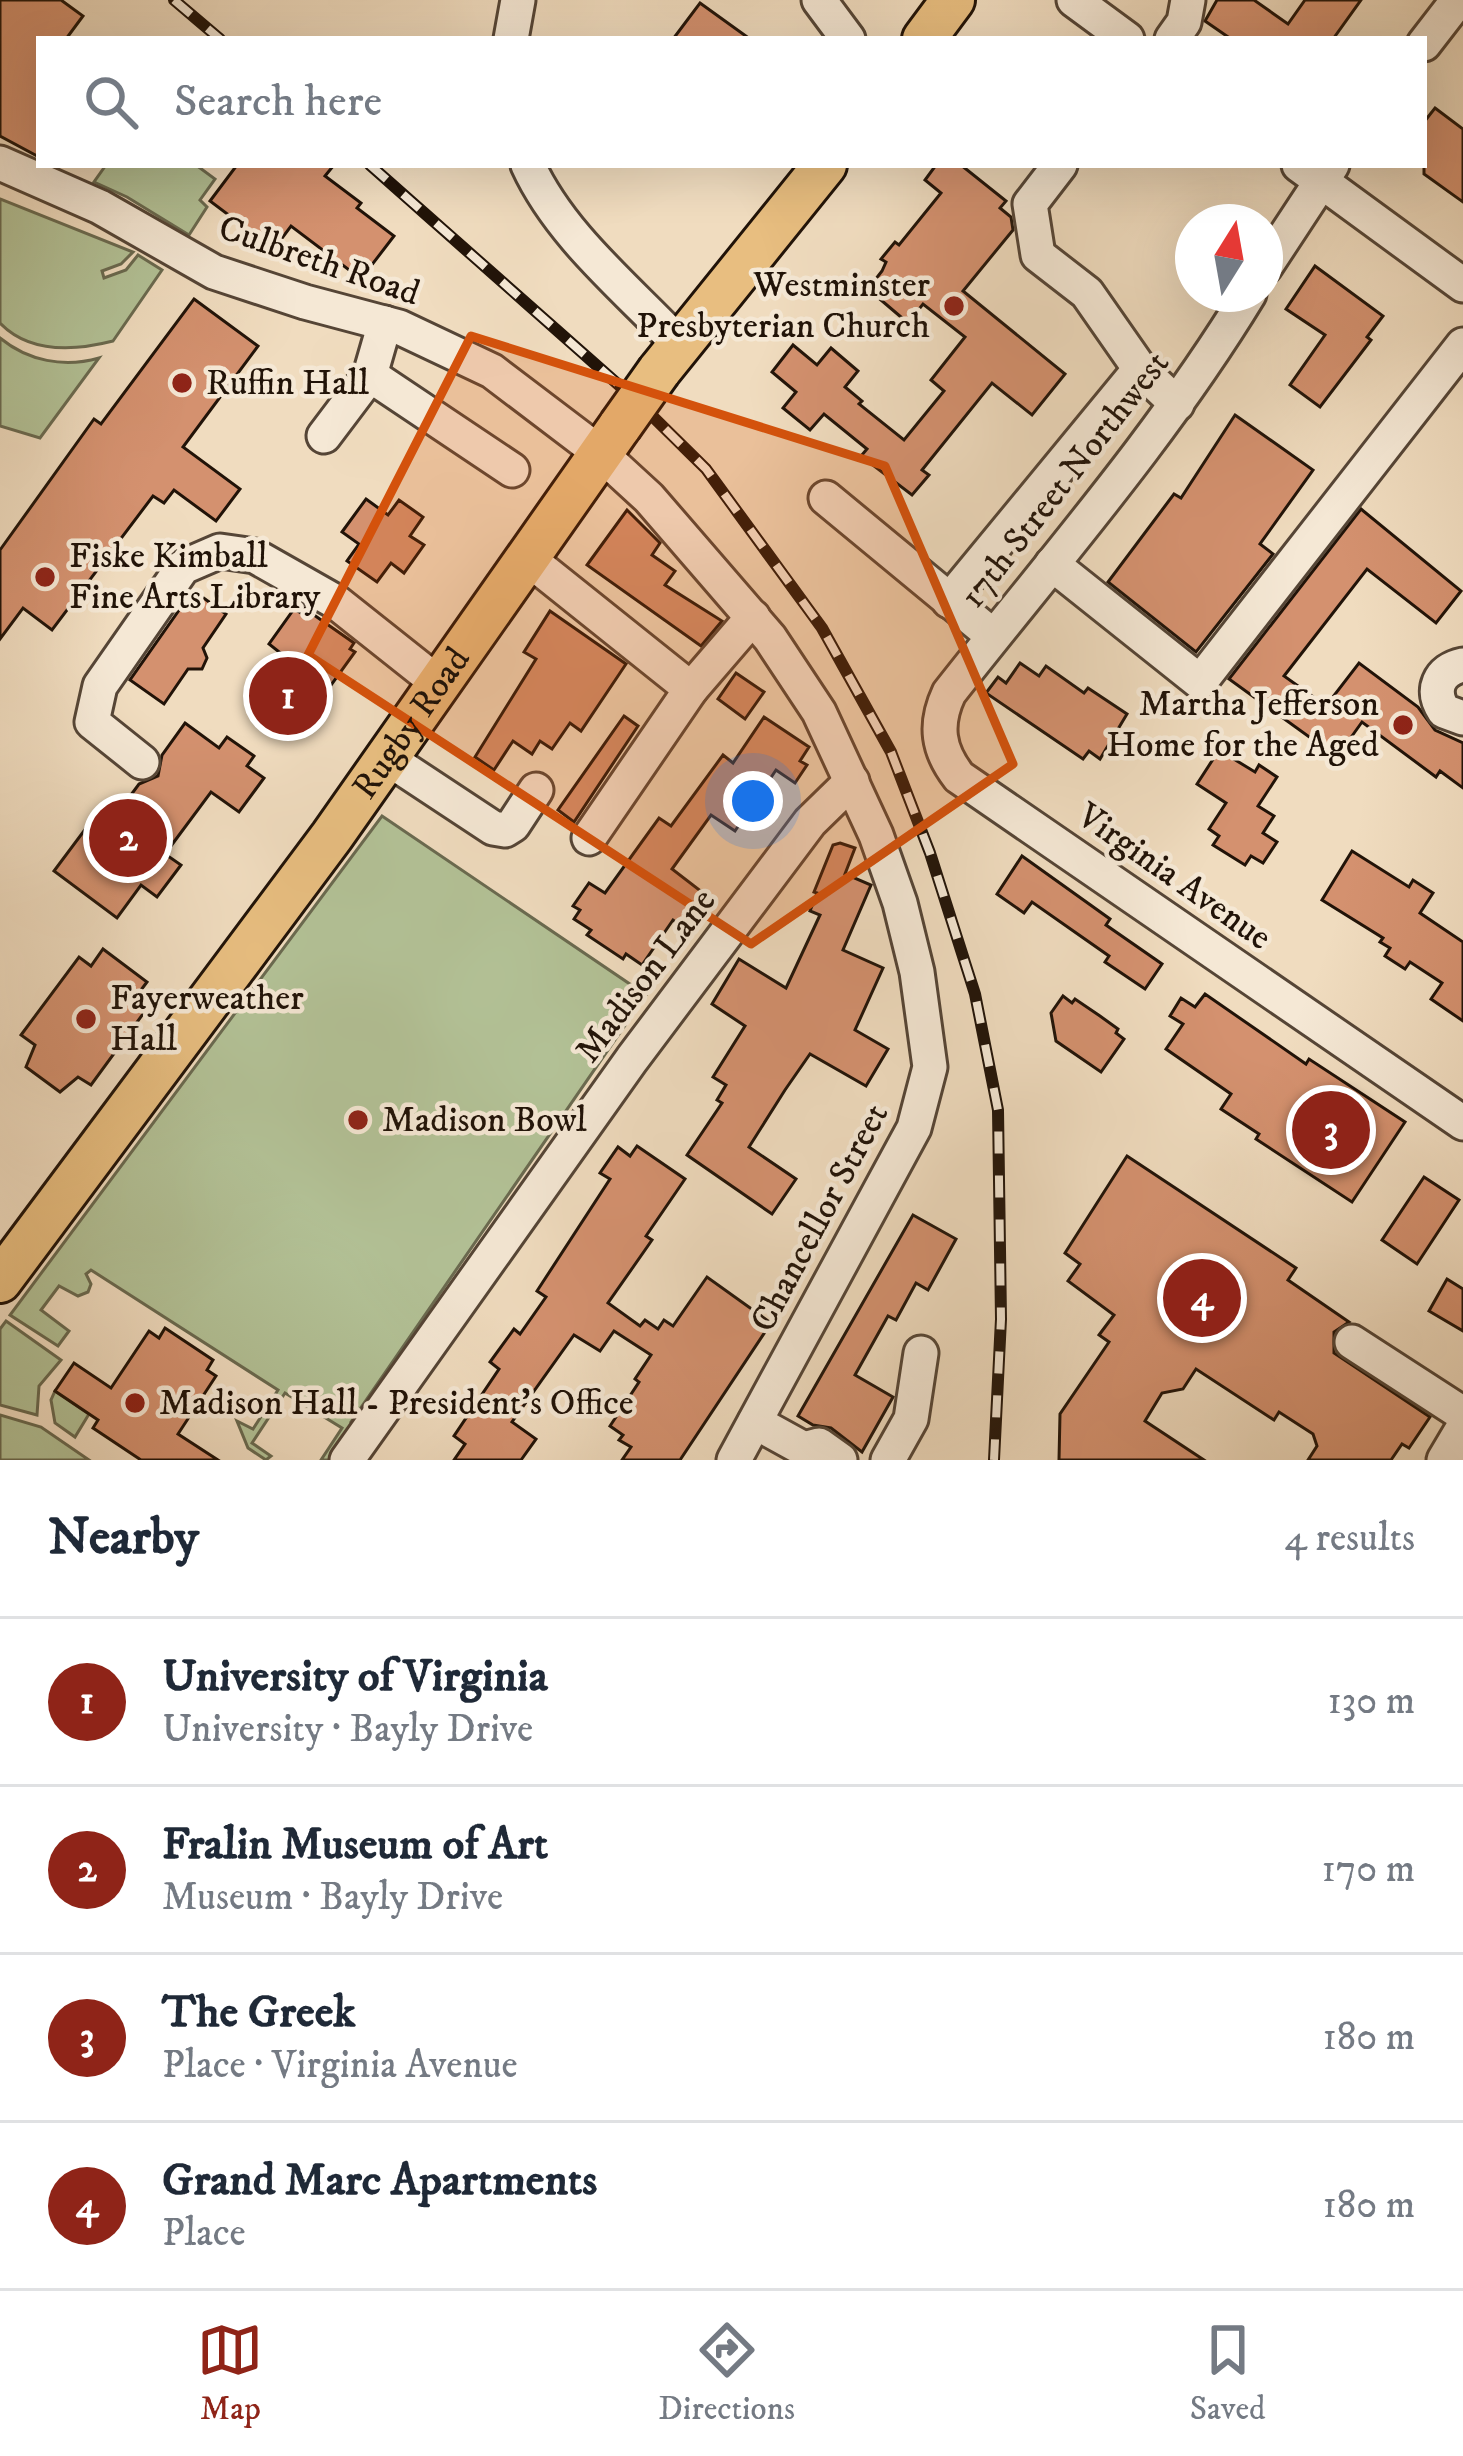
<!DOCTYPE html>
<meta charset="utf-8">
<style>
:root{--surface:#fff;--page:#f6f6f7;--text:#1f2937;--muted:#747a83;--line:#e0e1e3;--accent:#8f2418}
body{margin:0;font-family:"IM FELL DW Pica",serif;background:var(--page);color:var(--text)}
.compass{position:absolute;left:1175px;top:204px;width:108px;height:108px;border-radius:50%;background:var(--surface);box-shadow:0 12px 48px #0002;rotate:11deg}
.you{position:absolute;left:753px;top:801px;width:42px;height:42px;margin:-30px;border:9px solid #fff;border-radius:50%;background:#1a73e8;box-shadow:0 0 0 18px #1a73e833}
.badge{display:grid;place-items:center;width:78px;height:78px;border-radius:50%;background:var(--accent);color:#fff;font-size:39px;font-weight:700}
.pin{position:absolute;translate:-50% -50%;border:6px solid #fff;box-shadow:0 3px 12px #0006}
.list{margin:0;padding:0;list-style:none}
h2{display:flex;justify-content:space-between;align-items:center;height:156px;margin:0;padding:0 48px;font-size:51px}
h2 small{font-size:39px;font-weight:400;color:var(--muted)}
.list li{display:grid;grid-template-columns:78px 1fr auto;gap:36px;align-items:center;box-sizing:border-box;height:168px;padding:0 48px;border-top:3px solid var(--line)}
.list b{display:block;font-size:45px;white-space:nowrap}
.list p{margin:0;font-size:39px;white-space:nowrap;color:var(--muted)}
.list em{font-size:39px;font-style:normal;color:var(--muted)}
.icon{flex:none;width:66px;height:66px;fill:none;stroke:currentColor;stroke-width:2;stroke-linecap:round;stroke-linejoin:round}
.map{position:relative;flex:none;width:1463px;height:1460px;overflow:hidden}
.search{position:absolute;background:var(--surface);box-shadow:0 12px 48px #0002;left:36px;right:36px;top:36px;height:132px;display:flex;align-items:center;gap:30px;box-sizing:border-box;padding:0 42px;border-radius:0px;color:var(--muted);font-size:45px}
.sheet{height:828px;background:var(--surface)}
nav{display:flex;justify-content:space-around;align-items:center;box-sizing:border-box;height:168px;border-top:3px solid var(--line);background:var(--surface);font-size:33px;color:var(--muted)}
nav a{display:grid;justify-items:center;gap:6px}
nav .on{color:var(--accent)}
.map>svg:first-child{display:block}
</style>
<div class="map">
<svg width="1463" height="1460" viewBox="0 0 1463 1460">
<rect width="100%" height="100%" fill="#f0dcbf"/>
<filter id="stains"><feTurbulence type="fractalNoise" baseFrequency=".00167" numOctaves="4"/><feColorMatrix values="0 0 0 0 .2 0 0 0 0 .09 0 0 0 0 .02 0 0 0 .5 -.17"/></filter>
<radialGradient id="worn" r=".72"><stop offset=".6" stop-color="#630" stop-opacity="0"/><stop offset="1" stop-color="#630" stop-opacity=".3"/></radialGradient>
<!-- green -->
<g fill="#b3c297" stroke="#6a6a50" stroke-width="3">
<path d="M106 165H196L215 179 200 200 207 207 189 235 127 197 94 182Z"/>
<path d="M0 199 133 252 121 264 102 271 104 278 126 270 138 255 162 270 113 341C74 351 30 354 0 323Z"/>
<path d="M0 338C28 361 64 368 99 358L40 438 0 426Z"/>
<path d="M382 816 646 995 351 1422 357 1427 334 1460H321L342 1428 285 1393 252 1443 271 1456 266 1460 248 1448 237 1421 253 1429 278 1390 91 1270 86 1274 91 1284 88 1292 78 1296 59 1286 41 1310 69 1331 58 1346 10 1315Z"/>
<path d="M6 1321 61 1360 39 1386 37 1415 0 1405V1329Z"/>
<path d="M55 1391 89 1414 75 1437 55 1423 51 1400Z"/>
<path d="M0 1415 41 1427 89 1460H0Z"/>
</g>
<!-- building -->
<g fill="#d4916f" stroke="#211308" stroke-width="3">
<path d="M0 0H61L83 16 66 39H39V157L0 136Z"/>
<path d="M1217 0H1254L1288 24 1305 0H1361L1333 39H1231L1205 21Z"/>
<path d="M700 3 750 39H673Z"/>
<path d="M1435 108 1463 129V202L1424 174V122Z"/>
<path d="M237 165H334L325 176 361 203 357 208 394 236 361 279 291 226 274 249 210 201Z"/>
<path d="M936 165H961L1006 201 1000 208 1011 217 1013 230 963 291 1065 374 1032 415 992 383 922 470 929 475 912 495 861 456 867 449 824 414 810 430 783 408 796 392 772 372 793 345 817 365 831 348 858 371 845 387 862 401 859 404 904 440 944 391 931 380 965 337 923 304 908 323 868 289 882 271 886 262 881 259 895 242 899 245 941 193 925 180Z"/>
<path d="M1315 266 1383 316 1367 337 1371 340 1320 407 1290 385 1325 335 1286 309Z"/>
<path d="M194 299 258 346 183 447 240 489 216 521 174 490 164 503 153 496 52 630 23 608 0 639V550L94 419 101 424Z"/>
<path d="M1235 415 1313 470 1260 544 1273 554 1196 652 1108 582 1174 494 1181 498Z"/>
<path d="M366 499 388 515 399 500 423 517 410 536 424 545 404 573 391 563 377 582 347 561 359 544 342 532Z"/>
<path d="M1361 509 1461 591 1436 623 1367 569 1284 676 1326 706 1359 663 1418 707 1435 730 1463 743V788L1440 771 1436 777 1362 722 1337 757 1229 679Z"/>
<path d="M627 510 660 543 652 555 675 571 665 585 722 621 701 646 587 565Z"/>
<path d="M198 594 226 614 203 648 207 658 202 669H188L164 704 130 680 182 606 187 609Z"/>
<path d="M304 608 354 643 350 649 355 652 329 688 315 678 308 688 276 665 283 655 269 644 294 609 301 613Z"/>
<path d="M550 611 626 664 581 731 570 723 552 749 540 741 532 754 513 741 494 770 475 757 536 659 524 652Z"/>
<path d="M1020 663 1039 676 1046 666 1084 693 1088 688 1127 714 1100 759 1089 751 1083 759 986 693 998 677 1006 683Z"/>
<path d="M736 673 764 692 745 719 718 699Z"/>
<path d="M624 716 638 726 574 822 558 810Z"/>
<path d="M764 717 809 747 800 761 807 765 795 783 776 770 735 831 711 815 672 869 702 892 679 924 673 920 642 965 626 954 623 959 587 935 591 930 574 919 580 910 573 906 589 883 605 893 659 818 671 826 723 755 733 763Z"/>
<path d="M185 723 219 748 227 737 254 756 247 766 264 778 239 812 211 792 165 854 181 865 157 897 141 885 117 918 54 871 101 808 114 818 139 784 158 776 162 755Z"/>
<path d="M1219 750 1255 772 1259 765 1277 777 1258 806 1274 816 1263 833 1277 842 1263 863 1251 856 1245 865 1213 845 1219 836 1209 829 1226 803 1197 784Z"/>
<path d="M840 843 855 848 845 874 871 885 843 950 883 968 855 1030 888 1049 866 1086 810 1054 785 1090 749 1147 796 1179 772 1214 687 1155 722 1103 717 1100 726 1085 713 1077 745 1026 712 1004 739 959 786 988 820 915 810 911 817 893 814 892 833 845Z"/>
<path d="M1352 851 1409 887 1413 880 1433 893 1420 913 1463 942V1021L1431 999 1442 983 1410 962 1405 969 1385 956 1390 948 1380 942 1383 938 1322 900Z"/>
<path d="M1022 856 1110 919 1106 925 1162 964 1145 989 1105 962 1109 956 1032 902 1024 913 997 894Z"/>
<path d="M103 949 147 982 138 994 151 1003 91 1085 78 1077 60 1092 26 1067 35 1045 21 1035 79 957 91 966Z"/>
<path d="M1205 994 1306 1064 1309 1059 1405 1122 1352 1202 1256 1139 1259 1134 1221 1109 1231 1094 1166 1049 1183 1024 1170 1016 1181 998 1195 1007Z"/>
<path d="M1063 996 1072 1003 1075 999 1100 1016 1118 1029 1116 1033 1124 1039 1101 1072 1056 1041 1051 1013Z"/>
<path d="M637 1146 685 1179 646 1236 652 1240 608 1303 640 1326 645 1320 658 1329 664 1320 673 1326 707 1277 771 1323 680 1460H622L631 1447 619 1440 623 1435 610 1426 639 1382 635 1379 651 1355 614 1331 600 1351 574 1335 512 1422 536 1439 521 1460H454L465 1444 454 1436 499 1369 490 1362 514 1329 520 1334 546 1297 537 1291 610 1179 600 1173 618 1147 630 1156Z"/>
<path d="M1127 1156 1296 1268 1288 1280 1349 1322 1334 1332V1353L1430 1417 1409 1448 1402 1444 1391 1460H1308L1317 1446 1313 1434 1279 1412 1274 1420 1196 1369 1183 1389 1162 1393 1145 1421 1204 1460H1059L1060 1414 1109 1342 1099 1335 1114 1315 1068 1281 1080 1264 1065 1253Z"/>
<path d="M1424 1177 1459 1200 1417 1264 1382 1240Z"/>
<path d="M913 1215 956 1239 928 1290 916 1283 896 1320 888 1316 855 1375 893 1397 862 1452 831 1428 813 1425 798 1416Z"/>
<path d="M1447 1279 1463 1289V1331L1429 1311Z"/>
<path d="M165 1328 213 1360 207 1370 216 1376 178 1434 218 1460H141L93 1428 98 1420 55 1391 74 1363 111 1388 149 1331 159 1338Z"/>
</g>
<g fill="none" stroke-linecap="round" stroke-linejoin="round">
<defs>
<g id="minor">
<path d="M819 0 848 39"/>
<path d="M1074 0 1127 39"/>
<path d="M511 39 518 0"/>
<path d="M1172 39 1184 22 1188 0"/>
<path d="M1424 44 1458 0"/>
<path d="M0 163 100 207 214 272 305 302 399 327 492 371 600 453 649 498 770 638 819 712 876 835 900 903 917 972 930 1067 914 1128 734 1460"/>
<path d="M528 165C560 235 626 288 678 343"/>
<path d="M1060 165 1030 204 1038 255 1087 293 1140 369 1177 404"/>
<path d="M1299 165 1463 285"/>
<path d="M1265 267 1332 165"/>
<path d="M1249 294C1162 437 1052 562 949 693 934 725 938 750 959 777L1463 1123"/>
<path d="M370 375 512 470"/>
<path d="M324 436 370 375 385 323"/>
<path d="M826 498 993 636"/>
<path d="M526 557 691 689"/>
<path d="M1052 564 1200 682 1463 345"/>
<path d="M949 601 1140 369"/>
<path d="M1463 665C1439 670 1430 690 1444 711L1463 718"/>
<path d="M387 758 493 828 505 830 513 825 536 790"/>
<path d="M142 762 92 722 100 686 183 567 220 551 255 556 336 602 438 683"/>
<path d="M589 838 691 689 753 617"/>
<path d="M1352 1342 1463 1414"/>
<path d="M755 1422 804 1449 809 1460"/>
<path d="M804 1449 819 1445 840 1460"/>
<path d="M347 1460 632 1059 810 822 852 781"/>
<path d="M888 1460 911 1419 921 1353"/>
<path d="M1444 1460 1463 1428"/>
</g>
<g id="major">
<path d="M924 39 953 0"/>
<path d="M659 371 825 165"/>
<path id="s1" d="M0 1281 332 836 620 426"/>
</g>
</defs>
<!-- minor casing -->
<use href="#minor" stroke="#554536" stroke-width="39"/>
<!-- major casing -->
<use href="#major" stroke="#211308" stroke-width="48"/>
<!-- minor -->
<use href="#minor" stroke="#f5e8d5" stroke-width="33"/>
<!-- major -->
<use href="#major" stroke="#e8be80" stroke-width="42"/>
<defs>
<g id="rail">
<path d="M174 0 220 39"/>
<path d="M370 165 638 402 706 469 822 628 891 752 930 853 975 994 998 1110 1001 1319 994 1460"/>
</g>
</defs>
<!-- rail casing -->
<use href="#rail" stroke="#211308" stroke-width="12"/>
<!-- rail -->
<use href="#rail" stroke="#f5e8d5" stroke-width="8" stroke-dasharray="22" stroke-linecap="butt"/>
<defs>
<path id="major-bridge" d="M620 426 659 371"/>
</defs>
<!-- major-bridge casing -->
<use href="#major-bridge" stroke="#211308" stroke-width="48" stroke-linecap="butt"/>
<!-- major-bridge -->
<use href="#major-bridge" stroke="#e8be80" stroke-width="42"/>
</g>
<!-- marked area -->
<path fill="#d4520c" fill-opacity="0.2" stroke="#d4520c" stroke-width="9" stroke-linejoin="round" d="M471 336 885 466 1013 764 751 944 308 655Z"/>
<!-- markers -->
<g fill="#8f2418" stroke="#f5e8d5" stroke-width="4.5">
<circle cx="954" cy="306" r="12"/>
<circle cx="182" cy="383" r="12"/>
<circle cx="45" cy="577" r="12"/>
<circle cx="1403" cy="725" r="12"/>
<circle cx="86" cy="1019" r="12"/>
<circle cx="358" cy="1120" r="12"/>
<circle cx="135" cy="1403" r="12"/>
</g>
<g text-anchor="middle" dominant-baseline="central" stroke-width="9" stroke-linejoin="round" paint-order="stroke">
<!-- street labels -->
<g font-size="36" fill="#211308" stroke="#f5e8d5">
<text transform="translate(319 261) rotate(19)">Culbreth Road</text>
<text transform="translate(1065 480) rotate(-52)">17th Street Northwest</text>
<text stroke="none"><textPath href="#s1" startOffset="693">Rugby Road</textPath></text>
<text transform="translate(1174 877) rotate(35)">Virginia Avenue</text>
<text transform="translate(646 976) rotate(-53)">Madison Lane</text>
<text transform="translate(820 1218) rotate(-62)">Chancellor Street</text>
</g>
<!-- poi labels -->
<g font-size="36" fill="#211308" stroke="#f5e8d5" text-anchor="start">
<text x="930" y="285" text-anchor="end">Westminster<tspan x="930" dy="41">Presbyterian Church</tspan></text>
<text x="206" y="383">Ruffin Hall</text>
<text x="69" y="556">Fiske Kimball<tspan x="69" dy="41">Fine Arts Library</tspan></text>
<text x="1379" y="704" text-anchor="end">Martha Jefferson<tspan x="1379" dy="41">Home for the Aged</tspan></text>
<text x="110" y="998">Fayerweather<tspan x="110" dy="41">Hall</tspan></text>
<text x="382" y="1120">Madison Bowl</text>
<text x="159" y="1403">Madison Hall - President's Office</text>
</g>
</g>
<rect width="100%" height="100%" filter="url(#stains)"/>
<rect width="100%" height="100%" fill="url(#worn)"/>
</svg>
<svg class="compass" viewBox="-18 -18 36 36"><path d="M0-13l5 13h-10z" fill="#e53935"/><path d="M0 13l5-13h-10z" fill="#747a83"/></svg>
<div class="you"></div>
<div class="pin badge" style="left:288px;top:696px">1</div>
<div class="pin badge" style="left:128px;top:838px">2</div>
<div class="pin badge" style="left:1331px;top:1130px">3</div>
<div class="pin badge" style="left:1202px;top:1298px">4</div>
<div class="search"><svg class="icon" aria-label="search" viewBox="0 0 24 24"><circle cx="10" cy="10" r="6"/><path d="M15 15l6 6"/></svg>Search here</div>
</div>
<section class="sheet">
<h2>Nearby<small>4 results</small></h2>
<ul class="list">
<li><span class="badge">1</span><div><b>University of Virginia</b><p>University · Bayly Drive</p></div><em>130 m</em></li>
<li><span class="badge">2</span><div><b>Fralin Museum of Art</b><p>Museum · Bayly Drive</p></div><em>170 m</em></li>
<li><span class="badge">3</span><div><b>The Greek</b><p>Place · Virginia Avenue</p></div><em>180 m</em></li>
<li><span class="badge">4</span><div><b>Grand Marc Apartments</b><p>Place</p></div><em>180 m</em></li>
</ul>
</section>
<nav>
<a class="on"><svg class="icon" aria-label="map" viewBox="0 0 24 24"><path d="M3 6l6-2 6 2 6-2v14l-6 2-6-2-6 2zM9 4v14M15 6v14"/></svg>Map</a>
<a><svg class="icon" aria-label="directions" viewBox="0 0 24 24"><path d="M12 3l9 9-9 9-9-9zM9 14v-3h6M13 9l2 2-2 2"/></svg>Directions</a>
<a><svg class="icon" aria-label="saved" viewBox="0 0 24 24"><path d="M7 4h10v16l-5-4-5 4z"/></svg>Saved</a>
</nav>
